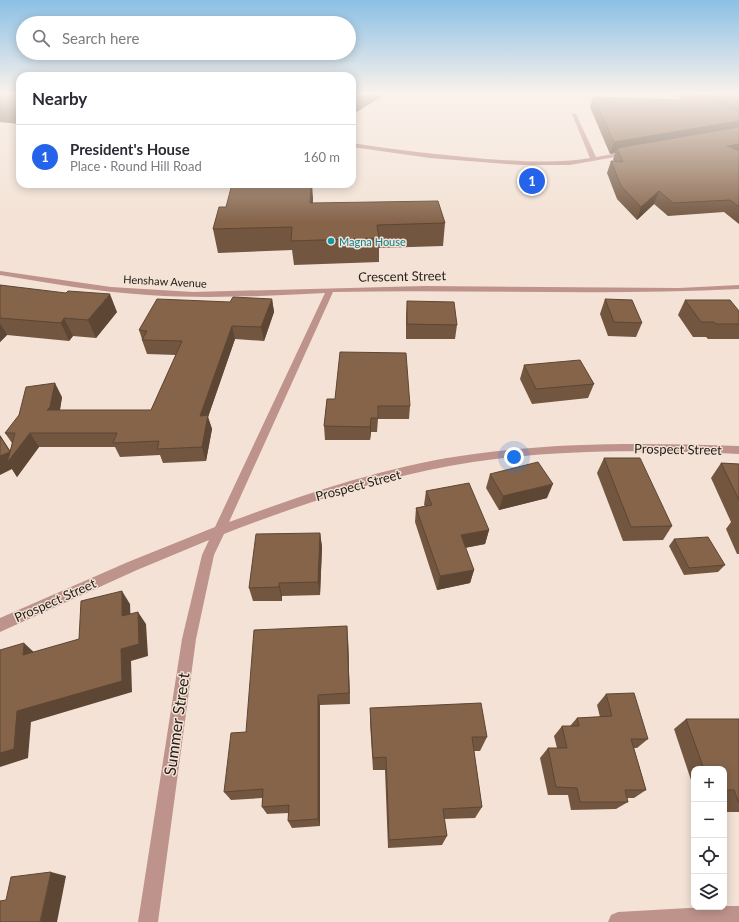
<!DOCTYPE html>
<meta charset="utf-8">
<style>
:root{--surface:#fff;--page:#f2f2f3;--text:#2b2b33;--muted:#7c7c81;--line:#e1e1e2;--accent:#2563eb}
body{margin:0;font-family:Lato,sans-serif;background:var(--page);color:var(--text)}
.controls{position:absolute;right:12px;bottom:12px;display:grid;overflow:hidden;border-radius:8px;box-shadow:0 2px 10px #0003}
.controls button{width:36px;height:36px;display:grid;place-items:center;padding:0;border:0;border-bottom:1px solid var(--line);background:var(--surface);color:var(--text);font:20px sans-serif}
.you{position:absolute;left:514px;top:457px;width:14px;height:14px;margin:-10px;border:3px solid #fff;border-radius:50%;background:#1a73e8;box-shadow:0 0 0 6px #1a73e833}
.badge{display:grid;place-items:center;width:26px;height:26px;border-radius:50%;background:var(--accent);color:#fff;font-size:13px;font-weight:700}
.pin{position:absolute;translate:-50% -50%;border:2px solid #fff;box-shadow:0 1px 4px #0006}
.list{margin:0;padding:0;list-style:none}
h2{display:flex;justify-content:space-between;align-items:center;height:52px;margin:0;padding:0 16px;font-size:17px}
h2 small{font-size:13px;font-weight:400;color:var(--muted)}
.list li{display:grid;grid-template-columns:26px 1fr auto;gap:12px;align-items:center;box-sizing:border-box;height:64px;padding:0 16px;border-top:1px solid var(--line)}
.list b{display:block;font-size:15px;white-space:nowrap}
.list p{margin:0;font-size:13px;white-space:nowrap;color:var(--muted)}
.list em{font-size:13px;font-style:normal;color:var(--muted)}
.icon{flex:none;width:22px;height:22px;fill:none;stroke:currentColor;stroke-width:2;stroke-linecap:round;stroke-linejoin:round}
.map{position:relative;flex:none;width:739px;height:922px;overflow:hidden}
.search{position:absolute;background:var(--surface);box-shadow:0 2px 10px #0003;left:16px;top:16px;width:340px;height:44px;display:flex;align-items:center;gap:10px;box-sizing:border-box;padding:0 14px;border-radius:22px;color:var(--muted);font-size:15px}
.panel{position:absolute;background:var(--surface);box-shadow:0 2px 10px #0003;left:16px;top:72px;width:340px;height:116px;border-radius:12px}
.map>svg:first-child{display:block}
</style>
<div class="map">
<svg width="739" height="922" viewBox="0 0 739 922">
<rect width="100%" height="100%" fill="#f3e2d5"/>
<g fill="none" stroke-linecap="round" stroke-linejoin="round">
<!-- minor -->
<g fill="#be938c" fill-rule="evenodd">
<path d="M666 93H673L696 101 692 102Z"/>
<path d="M574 113 576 114 596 157 630 151 632 152V154L570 165H521L430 158 352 147V143C397 150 441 155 486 159 521 161 556 164 590 158L572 114Z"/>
<path d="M0 271 111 287 193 292 425 286 679 288 739 285V289C604 296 468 289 333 292L229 522C308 493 390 465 474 454 561 442 651 443 739 446V454C650 450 561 449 473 462 392 474 300 504 224 534L214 555 196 639 158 922H138L182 639 202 555 209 540 137 570 0 632V618L128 562 215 527 325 293C266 296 207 299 148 295 98 292 49 283 0 275Z"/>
<path d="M724 906H739V922H608L611 915 618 912Z"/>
</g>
</g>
<!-- wall -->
<g fill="#725640">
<path d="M0 93H20V124L0 122Z"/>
<path d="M680 93H739V224L724 212 668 216 654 204 637 220 617 199 607 173 611 161H614L613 160 615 153 610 154 590 107 593 97 679 100 682 94Z"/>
<path d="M313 198V203L445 223 443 246 379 248V262L294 265 292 250 218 253 213 229 226 207Z"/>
<path d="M0 285 117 312 96 338 73 336 69 341 7 335 0 342Z"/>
<path d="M272 299 274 312 264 341 235 339 208 417 212 429 206 461 163 463 160 455 120 457 115 447H39L17 477 12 469 10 451 12 443 5 433 62 397 60 410H151L176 355 147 354 142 340V339L139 330Z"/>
<path d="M605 299 642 323 636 337 608 336 600 314Z"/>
<path d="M685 300 739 311V339H708L706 337H693L678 315Z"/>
<path d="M407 301 457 325 455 339H406V316Z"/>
<path d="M524 365 594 384 588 398 532 404 520 379Z"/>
<path d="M327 399 410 406 409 419H378L377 432H371L370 440H325L324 426Z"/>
<path d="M604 458 672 526 663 540 623 541 597 473Z"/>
<path d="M721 463 739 464V554H737L726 529 731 522 711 478Z"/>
<path d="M490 474 547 498 499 510 486 488Z"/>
<path d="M426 491 489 530 485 544 465 548 474 570 470 583 437 590 415 522 416 508 425 506 424 505Z"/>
<path d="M320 533 322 547 320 595 282 596V601H253L249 588Z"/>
<path d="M674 539 725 565 718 572 684 575 669 546Z"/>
<path d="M348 638 350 704 320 705V826L292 828 288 821 289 813 267 814 262 807V798L231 800 224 792 246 732Z"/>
<path d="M606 694 648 739 637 748H634L646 790 634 798H627L628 802 616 809 571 810 568 795H548L540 758 548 748H557L554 736 562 726H570L577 718 600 717 597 705Z"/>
<path d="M370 708 487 737 480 751H474L482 807 475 818 444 819 447 836 442 845 388 848 385 770H373L370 723Z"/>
<path d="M686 719H739V812H724V769H694V789L674 729Z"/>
</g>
<!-- shaded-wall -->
<g fill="#5d4634">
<path d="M362 93H381V97L352 115V99Z"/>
<path d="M739 121V131L617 148 615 153 610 154 614 142Z"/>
<path d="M739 144V155L727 146Z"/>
<path d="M311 184H312L313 198 312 226 310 203Z"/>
<path d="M659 191 654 204 637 220 641 207Z"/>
<path d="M110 294 117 312 96 338 88 320Z"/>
<path d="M272 299 274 312 264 341 261 327Z"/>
<path d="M64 318 73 336 69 341 61 323Z"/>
<path d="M0 323 7 335 0 342Z"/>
<path d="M232 326 235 339 208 417 212 429 206 461 202 447 200 416Z"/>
<path d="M55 383 62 397 58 421 47 410Z"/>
<path d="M371 418V432L370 440V427Z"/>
<path d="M30 433 39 447 17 477 12 469 0 475V435L13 455Z"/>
<path d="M553 484 547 498 499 510 503 496Z"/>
<path d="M489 530 485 544 458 549 461 535Z"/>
<path d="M320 533 322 547 320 595 318 582Z"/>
<path d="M474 570 470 583 437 590 440 576Z"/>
<path d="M279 583 282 596V601L279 587Z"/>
<path d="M122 591 130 604 131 629 122 616Z"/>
<path d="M138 612 146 624 148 656 131 661 132 692 31 722 28 758 0 767V753L17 711 121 649Z"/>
<path d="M347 626 348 638 350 704 349 693Z"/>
<path d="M24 643 37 655H23Z"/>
<path d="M318 695 320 705V826L318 819Z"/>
<path d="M51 872 66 876 57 922H40Z"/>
</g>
<!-- building -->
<g fill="#85644a" stroke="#5d4634">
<path d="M0 93H20V110L0 108Z"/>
<path d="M352 93H362L352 99Z"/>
<path d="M683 93H692L739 111V121L614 142 593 97 682 100Z"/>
<path d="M707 93H739V108Z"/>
<path d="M739 127V144L727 146 739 151V207L730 200 673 203 659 191 641 207 621 186 611 161 623 162 617 148Z"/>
<path d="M232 184H311L310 203 438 201 445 223 377 225 379 238 291 241 292 227 213 229 219 207H226Z"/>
<path d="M0 285 66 293 68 291 110 294 88 320 64 318 61 323 0 318Z"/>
<path d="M233 297 272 299 261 327 232 326 200 416 208 415 202 447 157 449 159 441 113 443 117 433H30L7 463 10 452 0 456V436L10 452 15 433H5L19 415 26 387 55 383 50 407 47 410H151L182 341 142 340 147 331 139 330 157 299 230 302Z"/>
<path d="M605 299 632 300 642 323 614 322Z"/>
<path d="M685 300H730L739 311V324H716L714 322H701Z"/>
<path d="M407 301 454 302 457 325 407 324Z"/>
<path d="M340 352 406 353 410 406H378V418H371L370 427 324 426 327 399H335Z"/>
<path d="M580 360 594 384 536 389 524 365Z"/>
<path d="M604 458H640L672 526 631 527Z"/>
<path d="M538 462 553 484 503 496 490 474Z"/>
<path d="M721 463 739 464V500Z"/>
<path d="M469 483 489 530 461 535 474 570 440 576 416 508 432 505 426 491Z"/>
<path d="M320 533 318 582 279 583V587L249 588 256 534Z"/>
<path d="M708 537 725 565 689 568 674 539Z"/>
<path d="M122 591V616L138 612 139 644 121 649 122 681 17 711 14 749 0 753V650L24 643 23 655 79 639 81 601Z"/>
<path d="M347 626 349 693 318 695V819L288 821 289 805 262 807 263 789 224 792 231 733 246 732 254 630Z"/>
<path d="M634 693 648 739H631L646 790H625L628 802H580L577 788 556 787 548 748H567L562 726H579L577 718 612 716 606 694Z"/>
<path d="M481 703 487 737H472L482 807 443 809 447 836 389 840 386 757 373 758 370 708Z"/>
<path d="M686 719H739V803L734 790H724V769H704Z"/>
<path d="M51 872 40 922H0V901L6 900 11 877Z"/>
</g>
<!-- sky -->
<linearGradient id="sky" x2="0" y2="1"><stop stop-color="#8bc0e5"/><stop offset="0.42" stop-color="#faf2ec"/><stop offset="1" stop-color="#faf2ec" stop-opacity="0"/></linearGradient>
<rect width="739" height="222" fill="url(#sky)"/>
<!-- markers -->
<circle fill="#0f9aa8" stroke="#f3e2d5" stroke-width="1.5" cx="331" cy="241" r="4"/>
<g text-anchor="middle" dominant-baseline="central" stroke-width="3" stroke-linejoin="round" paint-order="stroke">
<!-- far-culture labels -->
<g font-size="11" fill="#0d838f" stroke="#f3e2d5" text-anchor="start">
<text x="339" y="241">Magna House</text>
</g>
<!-- far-street labels -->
<g font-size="11" fill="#26201b" stroke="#f3e2d5">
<text transform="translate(165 281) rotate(3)">Henshaw Avenue</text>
</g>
<!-- street labels -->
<g font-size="13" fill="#26201b" stroke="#f3e2d5">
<text transform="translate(402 276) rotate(-1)">Crescent Street</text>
<text transform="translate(678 449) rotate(1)">Prospect Street</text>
<text transform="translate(358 485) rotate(-15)">Prospect Street</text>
<text transform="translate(55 600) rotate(-24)">Prospect Street</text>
</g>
<!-- near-street labels -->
<g font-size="16" fill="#26201b" stroke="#f3e2d5">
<text transform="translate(176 724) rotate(-82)">Summer Street</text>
</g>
</g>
</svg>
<div class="controls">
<button>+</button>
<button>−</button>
<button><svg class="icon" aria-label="locate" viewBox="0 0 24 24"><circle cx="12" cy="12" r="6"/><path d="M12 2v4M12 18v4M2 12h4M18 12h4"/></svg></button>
<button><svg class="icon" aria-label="layers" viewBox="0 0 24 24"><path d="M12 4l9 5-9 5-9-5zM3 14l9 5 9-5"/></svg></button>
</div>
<div class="you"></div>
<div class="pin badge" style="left:532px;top:181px">1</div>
<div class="search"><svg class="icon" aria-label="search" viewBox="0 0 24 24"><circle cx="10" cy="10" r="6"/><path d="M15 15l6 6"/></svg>Search here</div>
<section class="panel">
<h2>Nearby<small></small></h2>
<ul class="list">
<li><span class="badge">1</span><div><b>President's House</b><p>Place · Round Hill Road</p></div><em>160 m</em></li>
</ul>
</section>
</div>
